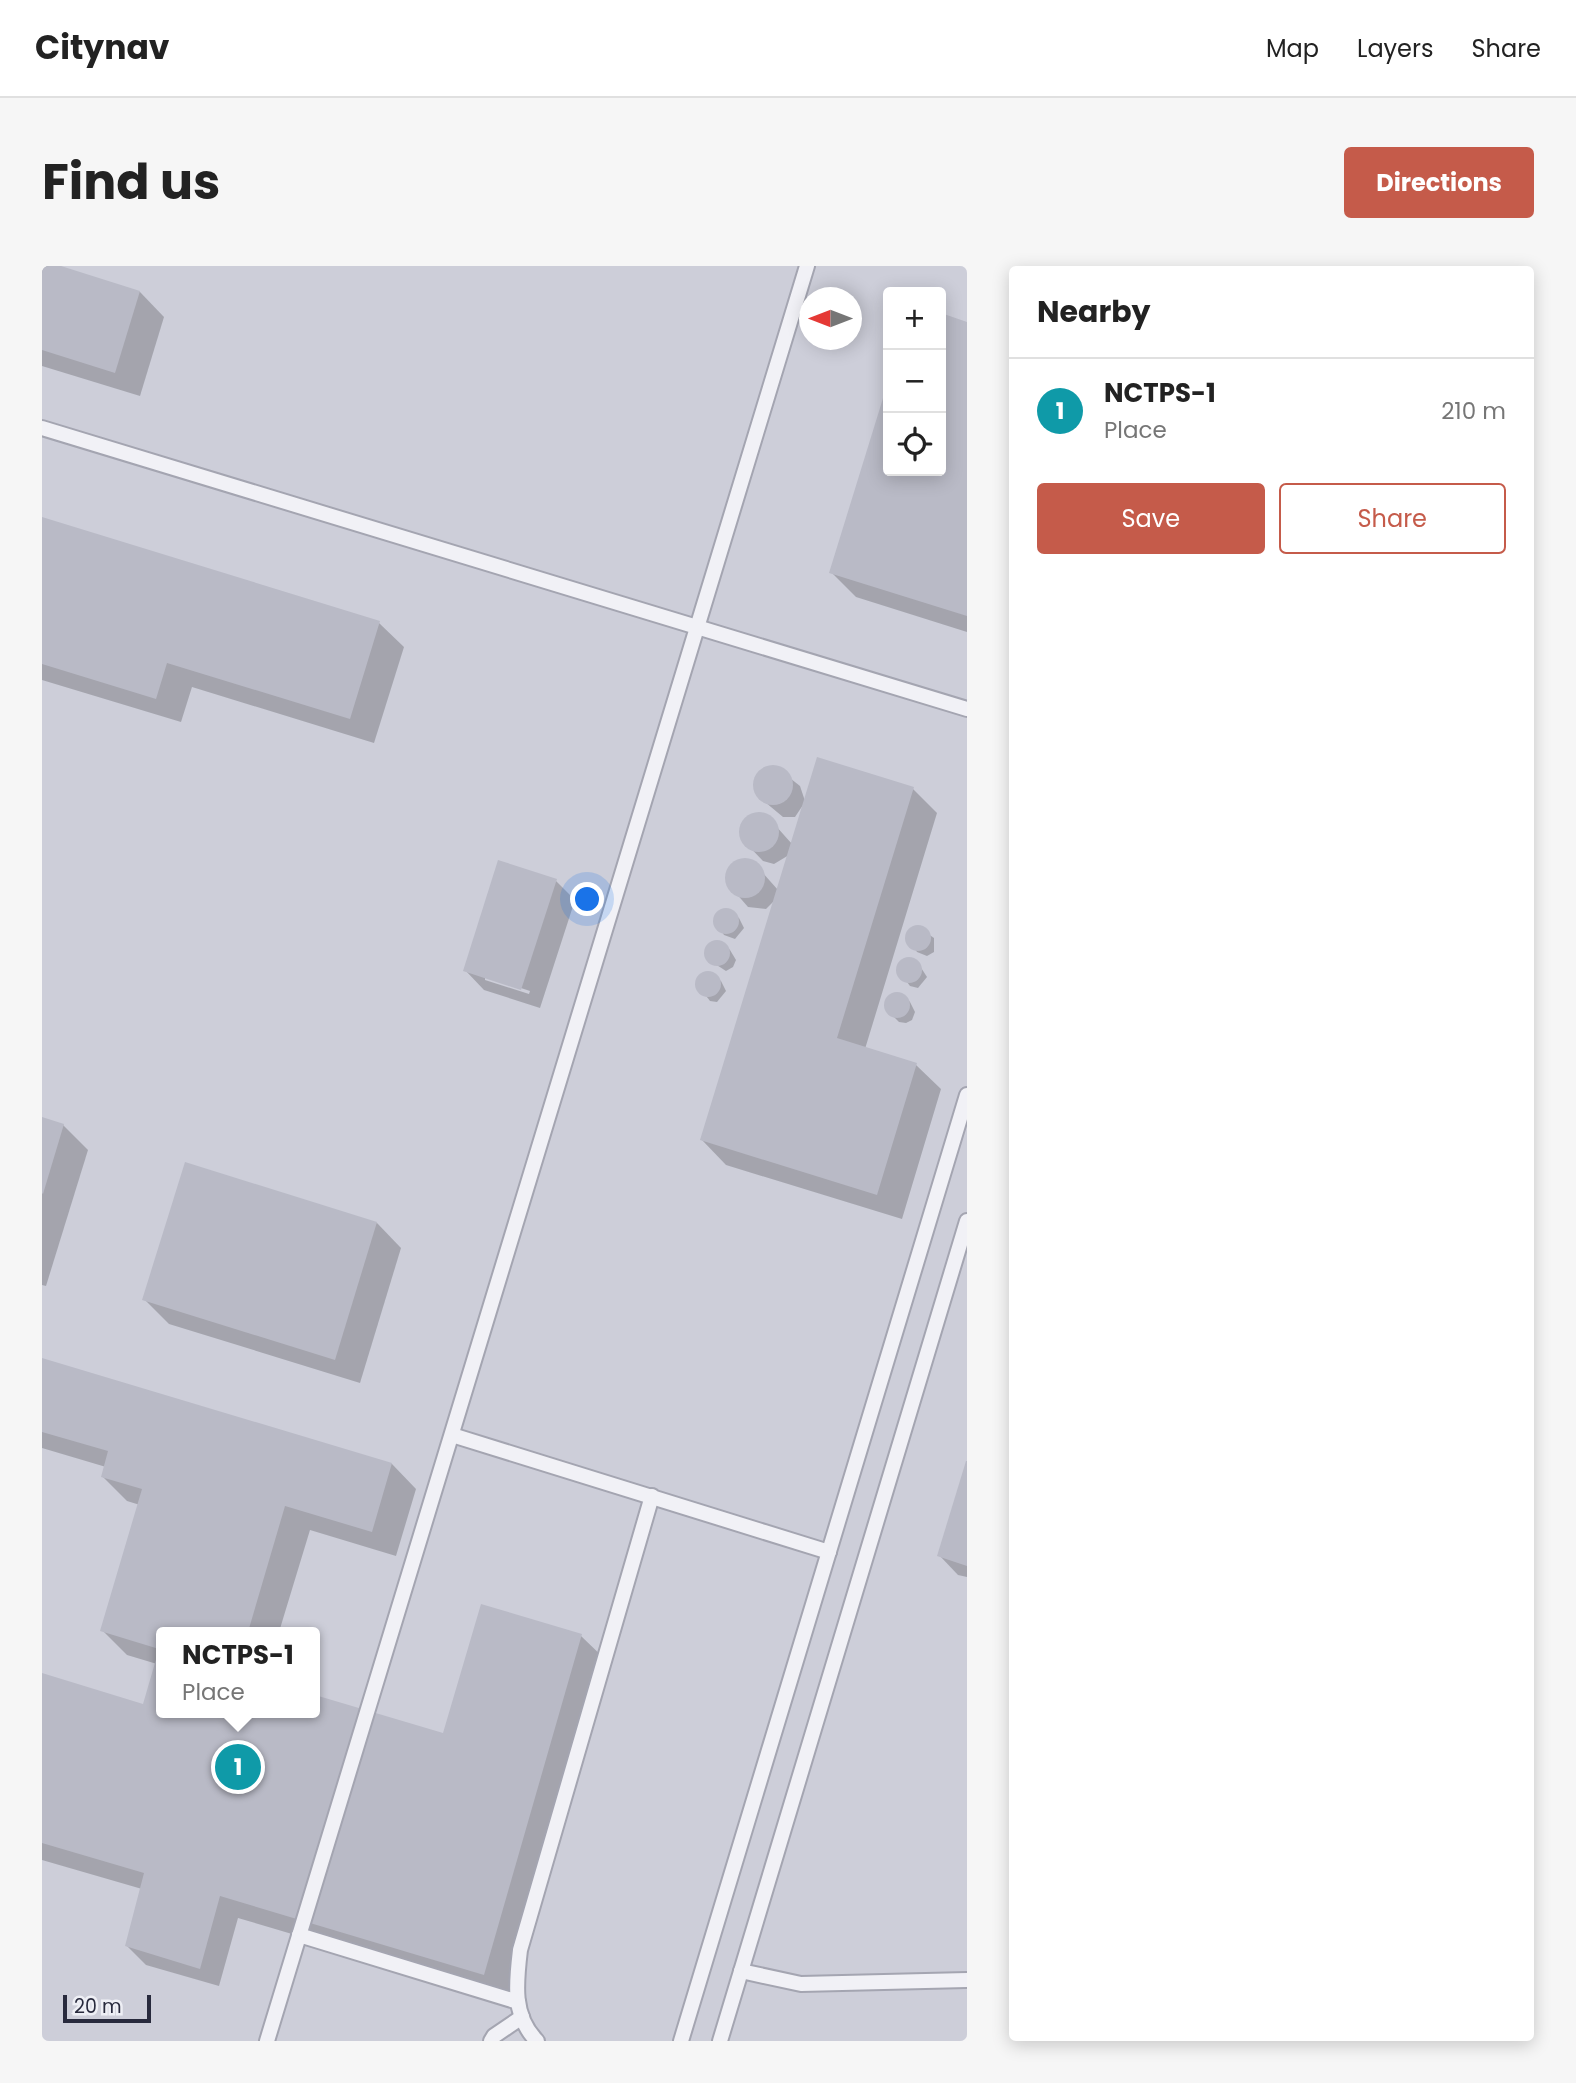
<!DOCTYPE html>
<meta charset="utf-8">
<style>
:root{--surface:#fff;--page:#f6f6f6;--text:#222;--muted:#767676;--line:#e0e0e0;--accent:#c55b4a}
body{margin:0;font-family:Poppins,sans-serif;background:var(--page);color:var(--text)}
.controls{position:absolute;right:21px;top:21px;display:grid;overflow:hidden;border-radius:7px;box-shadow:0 4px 18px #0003}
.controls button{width:63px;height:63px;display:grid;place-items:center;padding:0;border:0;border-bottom:2px solid var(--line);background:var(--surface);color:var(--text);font:35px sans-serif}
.compass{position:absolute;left:757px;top:21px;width:63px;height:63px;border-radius:50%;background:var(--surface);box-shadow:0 4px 18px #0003;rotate:270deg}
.scale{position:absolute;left:21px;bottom:18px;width:88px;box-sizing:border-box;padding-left:7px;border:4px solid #282a3d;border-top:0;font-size:19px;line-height:24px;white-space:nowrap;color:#282a3d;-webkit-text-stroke:5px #eeeff5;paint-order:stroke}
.you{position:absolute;left:546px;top:634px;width:24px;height:24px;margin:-18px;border:5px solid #fff;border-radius:50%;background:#1a73e8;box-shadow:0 0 0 10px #1a73e833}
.badge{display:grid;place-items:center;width:46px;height:46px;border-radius:50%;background:var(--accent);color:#fff;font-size:23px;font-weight:700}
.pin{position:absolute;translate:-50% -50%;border:4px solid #fff;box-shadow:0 2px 7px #0006}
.popup{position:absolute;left:114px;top:1361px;width:164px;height:91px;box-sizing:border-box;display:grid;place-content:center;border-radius:7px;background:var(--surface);filter:drop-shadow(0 2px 5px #0005);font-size:23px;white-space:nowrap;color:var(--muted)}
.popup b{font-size:26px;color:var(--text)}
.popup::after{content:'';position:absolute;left:50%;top:100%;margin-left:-14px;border:14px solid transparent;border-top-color:var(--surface)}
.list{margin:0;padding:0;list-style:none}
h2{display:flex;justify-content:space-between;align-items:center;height:91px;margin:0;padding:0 28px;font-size:30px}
h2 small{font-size:23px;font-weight:400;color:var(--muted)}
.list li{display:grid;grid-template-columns:46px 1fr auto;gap:21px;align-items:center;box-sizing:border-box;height:105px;padding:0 28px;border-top:2px solid var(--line)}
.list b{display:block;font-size:26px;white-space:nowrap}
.list p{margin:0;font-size:23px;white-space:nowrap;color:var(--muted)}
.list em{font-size:23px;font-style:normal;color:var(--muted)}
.actions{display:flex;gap:14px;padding:21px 28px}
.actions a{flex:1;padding:16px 0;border:2px solid var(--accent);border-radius:7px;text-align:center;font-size:24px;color:var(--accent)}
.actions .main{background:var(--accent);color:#fff}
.icon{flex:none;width:38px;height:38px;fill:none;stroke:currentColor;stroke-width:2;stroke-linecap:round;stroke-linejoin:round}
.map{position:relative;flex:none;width:925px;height:1775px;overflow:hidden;border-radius:7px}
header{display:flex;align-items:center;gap:42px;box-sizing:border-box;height:98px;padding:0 35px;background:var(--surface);border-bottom:2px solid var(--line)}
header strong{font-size:33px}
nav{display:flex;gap:38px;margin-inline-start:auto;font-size:24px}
.intro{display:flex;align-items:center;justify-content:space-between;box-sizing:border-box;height:168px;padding:0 42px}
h1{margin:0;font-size:49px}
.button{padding:18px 32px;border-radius:7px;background:var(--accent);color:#fff;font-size:24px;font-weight:700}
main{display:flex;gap:42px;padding:0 42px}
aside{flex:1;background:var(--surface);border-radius:7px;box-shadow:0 4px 18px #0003}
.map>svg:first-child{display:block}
</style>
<header>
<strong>Citynav</strong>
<nav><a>Map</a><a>Layers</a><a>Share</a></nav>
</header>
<div class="intro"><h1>Find us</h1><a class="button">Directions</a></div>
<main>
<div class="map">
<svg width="925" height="1775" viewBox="0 0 925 1775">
<rect width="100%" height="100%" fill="#dedfe7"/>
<!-- built -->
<path fill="#cdced9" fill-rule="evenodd" d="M0 0H925V1775H0ZM846 26H899V205H846ZM768 32H810V74H768ZM119 1366H273V1447H119Z"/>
<!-- shadow -->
<g fill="#0003" fill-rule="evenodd">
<path d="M0 0H13L98 26 122 51 98 130 0 100Z"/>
<path d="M899 49 925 57V366L814 331 789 306 846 120V205H899Z"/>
<path d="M0 253 337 357 362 381 332 477 150 421 139 456 0 414Z"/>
<path d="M734 501 758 520 763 535 871 523 895 547 823 783 874 799 899 823 860 953 684 899 660 874 732 635 724 643 706 641 686 618V605L694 596H711L736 624 747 589 732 598 721 595 699 572 700 559 708 550H725L750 578 761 539 753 551H741L717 531 713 519 722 503Z"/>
<path d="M514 615 533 634 498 742 442 724 423 704ZM443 710 488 725 487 728 443 714Z"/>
<path d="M684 644 697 652 702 662 693 673 682 669 673 655 675 649Z"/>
<path d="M876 661 892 672V686L885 690 875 686 866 672 867 666Z"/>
<path d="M669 678H682L688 684 694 694 691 701 684 705 667 694 665 687Z"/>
<path d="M866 693 876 697 885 711 876 722 868 720 856 704 858 698Z"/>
<path d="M666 707 679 715 684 725 675 736 668 735 655 718 657 712Z"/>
<path d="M848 730H862L868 736 873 746 870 754 864 757 857 756 850 749 844 739Z"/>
<path d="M0 853 21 859 46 884 4 1020 0 1019Z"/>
<path d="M335 957 359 982 318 1117 127 1058 102 1033Z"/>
<path d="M0 1094 350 1198 374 1223 354 1290 268 1264 237 1366H119V1447H273V1431L403 1470 539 1370 564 1394 466 1732 196 1652 177 1720 104 1699 85 1680 100 1623 0 1594V1409L103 1440 115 1398 85 1389 60 1364 98 1239 85 1235 61 1211 64 1201 0 1182Z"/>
<path d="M925 1199V1311L916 1309 897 1289Z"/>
</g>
<!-- building -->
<g fill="#b9bac6">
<path d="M0 0H19L98 25 73 107 0 84Z"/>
<path d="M899 47 925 56V350L787 307 846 116V205H899Z"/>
<path d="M0 251 338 355 308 453 125 397 114 433 0 398Z"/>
<path d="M775 491 872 521 795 772 875 797 835 929 658 874Z"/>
<circle cx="731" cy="519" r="20"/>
<circle cx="717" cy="566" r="20"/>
<circle cx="703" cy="612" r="20"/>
<path d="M456 594 515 613 479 724 421 705Z"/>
<circle cx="684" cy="655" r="13"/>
<circle cx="876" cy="672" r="13"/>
<circle cx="675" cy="687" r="13"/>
<circle cx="867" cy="704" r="13"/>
<circle cx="666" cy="718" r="13"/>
<circle cx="855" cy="739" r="13"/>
<path d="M0 851 22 858 1 928 0 927Z"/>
<path d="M143 896 335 956 293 1094 100 1034Z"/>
<path d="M0 1092 350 1197 330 1266 243 1240 206 1366H119V1447H273V1429L401 1467 439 1338 540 1368 442 1709 178 1630 158 1703 83 1680 102 1607 0 1577V1407L101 1438 117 1383 58 1365 100 1223 59 1211 66 1185 0 1166Z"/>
<path d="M924 1195H925V1300L895 1290Z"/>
</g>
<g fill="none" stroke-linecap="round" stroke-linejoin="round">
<defs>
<g id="service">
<path d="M0 162 925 443"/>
<path d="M410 1169 787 1286"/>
<path d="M257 1669 476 1736"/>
<path d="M699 1705 759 1718 925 1714"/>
<path d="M225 1775 765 0"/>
<path d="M449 1775 452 1770 480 1751"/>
<path d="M495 1775C470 1750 474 1717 478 1684L610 1230"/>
<path d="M639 1775 925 829"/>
<path d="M678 1775 925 955"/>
</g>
</defs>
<!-- service casing -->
<use href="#service" stroke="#a4a5b1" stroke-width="18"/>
<!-- service -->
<use href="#service" stroke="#f1f1f6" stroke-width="14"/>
</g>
</svg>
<div class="controls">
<button>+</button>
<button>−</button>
<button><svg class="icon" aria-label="locate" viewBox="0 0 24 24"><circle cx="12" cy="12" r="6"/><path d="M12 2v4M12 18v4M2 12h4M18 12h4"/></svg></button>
</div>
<svg class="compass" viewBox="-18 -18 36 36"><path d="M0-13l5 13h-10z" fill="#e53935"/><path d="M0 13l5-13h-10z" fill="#767676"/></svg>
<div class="scale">20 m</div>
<div class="you"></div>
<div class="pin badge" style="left:196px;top:1501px;background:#0f9aa8">1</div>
<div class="popup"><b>NCTPS-1</b>Place</div>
</div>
<aside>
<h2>Nearby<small></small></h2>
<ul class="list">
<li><span class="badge" style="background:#0f9aa8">1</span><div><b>NCTPS-1</b><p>Place</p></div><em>210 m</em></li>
</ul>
<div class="actions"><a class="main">Save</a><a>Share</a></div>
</aside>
</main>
